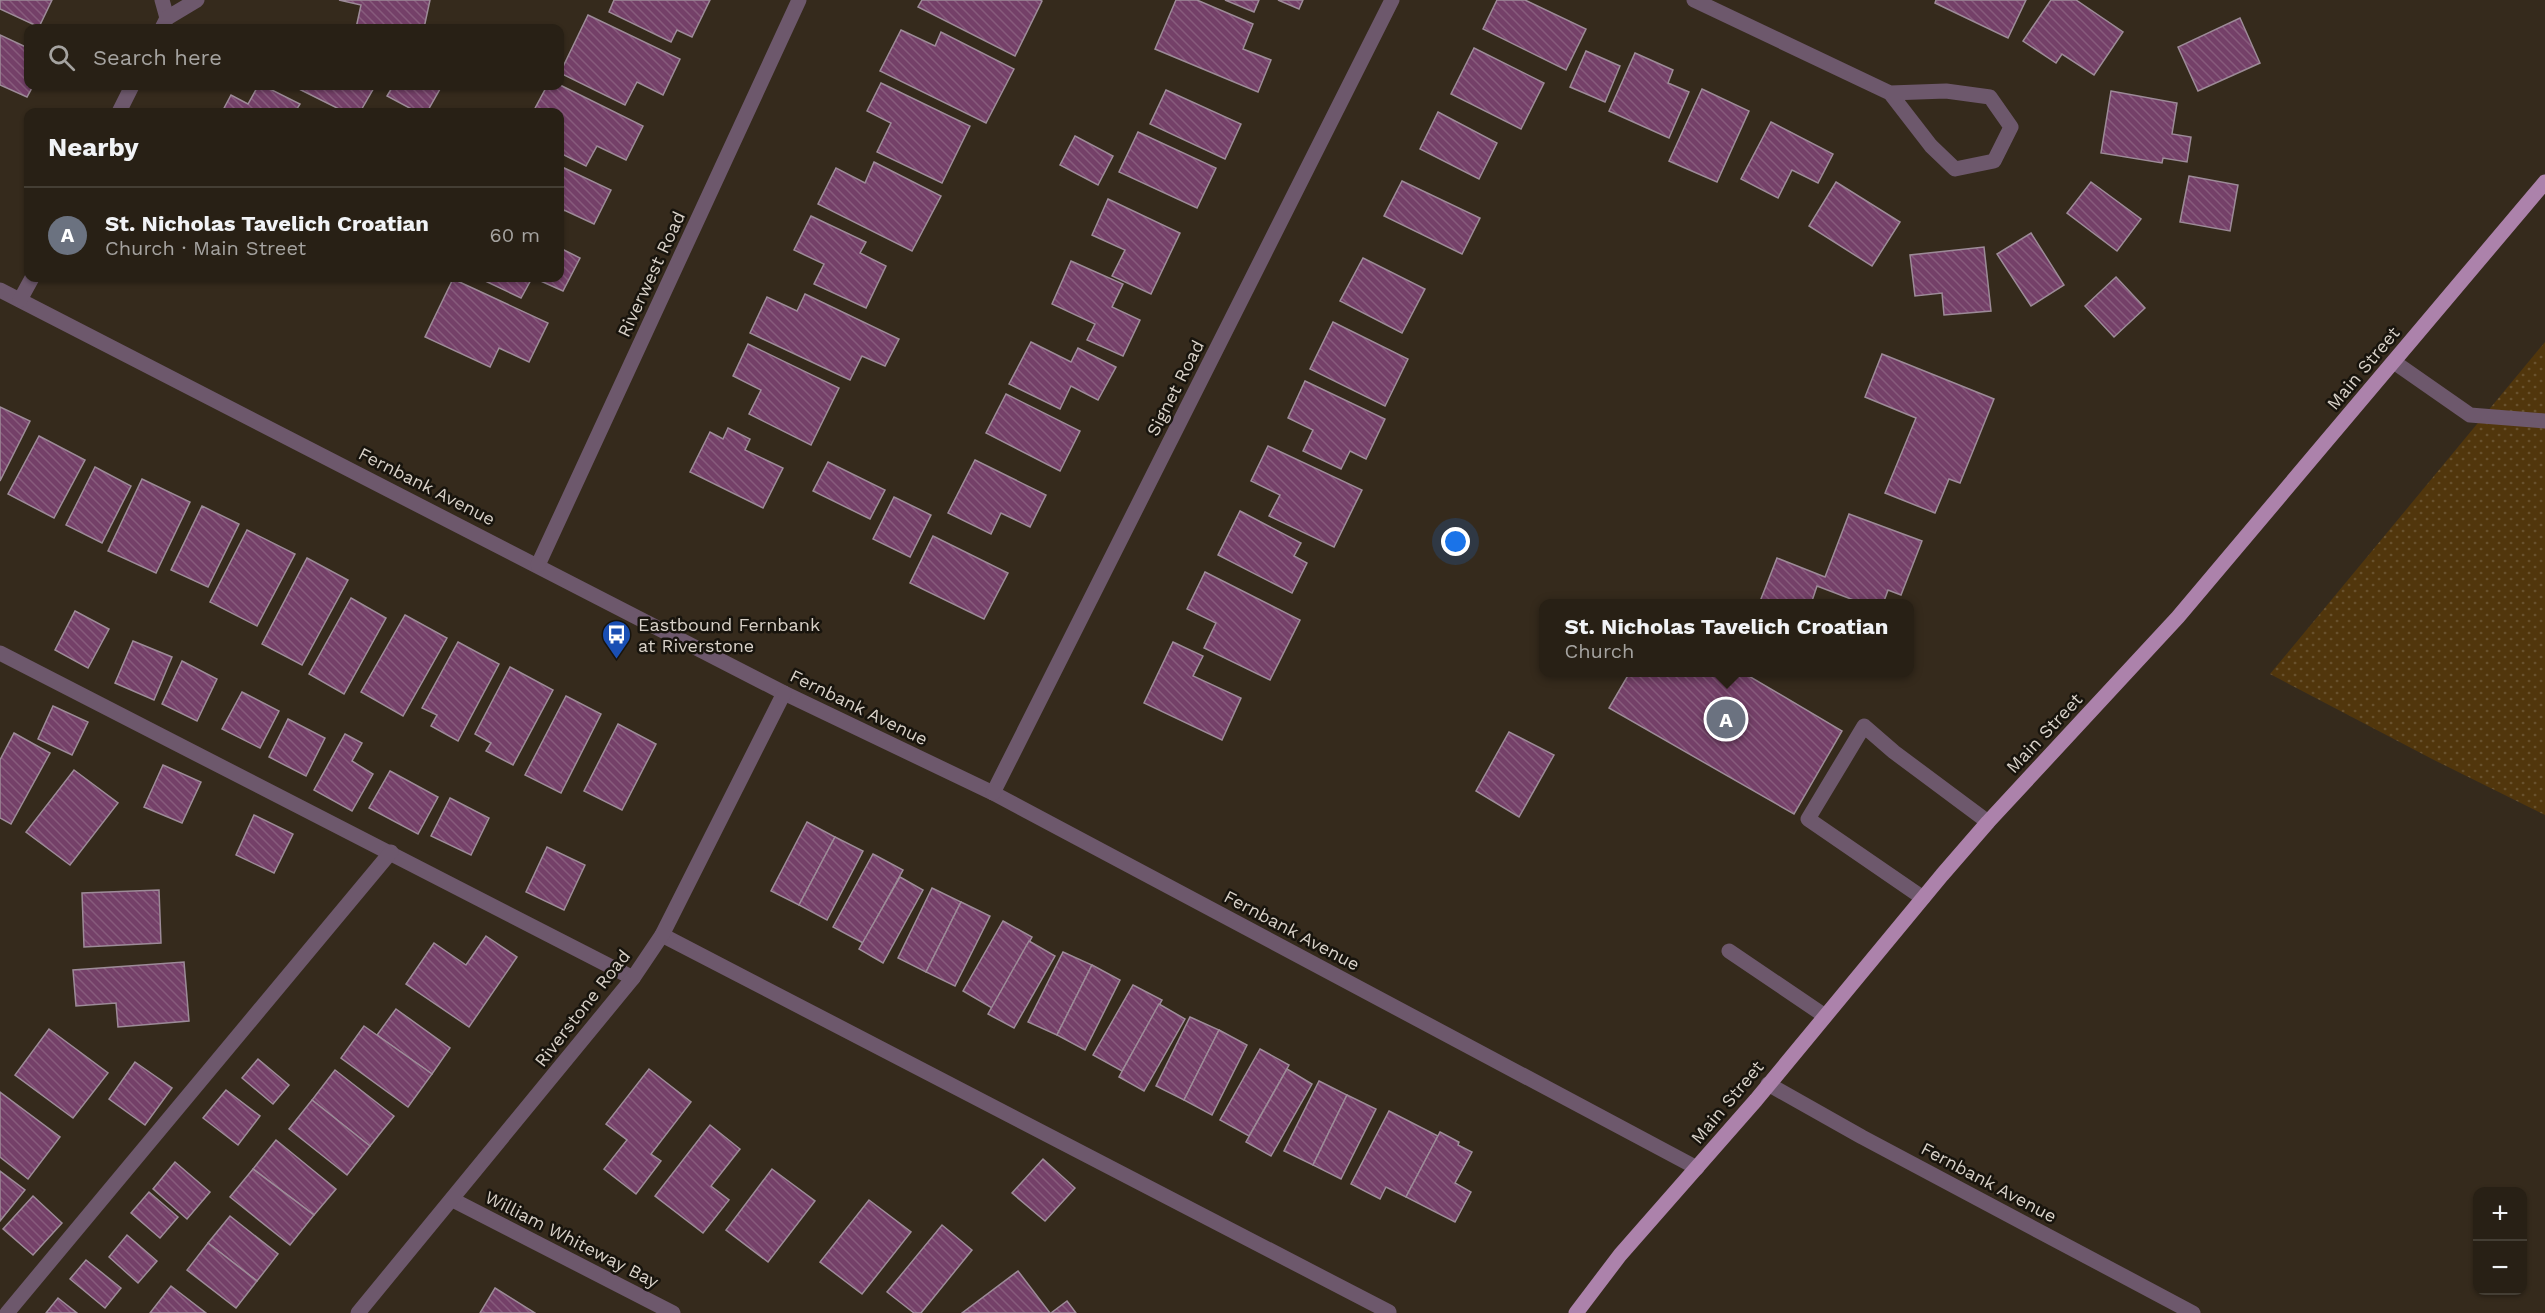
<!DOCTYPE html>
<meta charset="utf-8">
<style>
:root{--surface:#282015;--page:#342d22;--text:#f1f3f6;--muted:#a5a3a0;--line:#443e34;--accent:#d9b334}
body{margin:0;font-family:"Work Sans",sans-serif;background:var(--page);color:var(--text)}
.controls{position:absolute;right:18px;bottom:18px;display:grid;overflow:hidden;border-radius:12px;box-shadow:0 2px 4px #0004}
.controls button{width:54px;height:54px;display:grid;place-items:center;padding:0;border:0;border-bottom:2px solid var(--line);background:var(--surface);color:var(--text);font:30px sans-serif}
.you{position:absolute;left:1456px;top:542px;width:21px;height:21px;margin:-15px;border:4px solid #fff;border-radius:50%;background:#1a73e8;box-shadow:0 0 0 9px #1a73e833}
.badge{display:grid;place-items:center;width:39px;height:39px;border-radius:50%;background:var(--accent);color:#fff;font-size:20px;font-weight:700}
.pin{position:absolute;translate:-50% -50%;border:3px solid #fff;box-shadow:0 2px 6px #0006}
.popup{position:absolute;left:1539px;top:599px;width:375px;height:78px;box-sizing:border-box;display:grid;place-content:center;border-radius:12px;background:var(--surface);filter:drop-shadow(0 2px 4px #0005);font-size:20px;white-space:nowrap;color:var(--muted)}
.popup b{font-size:22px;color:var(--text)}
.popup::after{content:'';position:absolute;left:50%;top:100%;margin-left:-12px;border:12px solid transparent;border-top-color:var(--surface)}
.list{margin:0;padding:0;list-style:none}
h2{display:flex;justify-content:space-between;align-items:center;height:78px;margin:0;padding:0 24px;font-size:26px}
h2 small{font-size:20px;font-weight:400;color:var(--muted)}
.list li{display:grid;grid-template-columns:39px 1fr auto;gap:18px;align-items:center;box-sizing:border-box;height:96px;padding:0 24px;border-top:2px solid var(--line)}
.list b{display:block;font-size:22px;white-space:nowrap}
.list p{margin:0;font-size:20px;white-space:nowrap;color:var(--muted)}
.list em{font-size:20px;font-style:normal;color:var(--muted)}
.icon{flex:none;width:33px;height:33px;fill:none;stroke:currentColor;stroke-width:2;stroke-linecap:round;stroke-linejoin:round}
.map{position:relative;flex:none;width:2545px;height:1313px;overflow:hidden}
.search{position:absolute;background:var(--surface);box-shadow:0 2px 4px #0004;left:24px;top:24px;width:540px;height:66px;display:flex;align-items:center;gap:15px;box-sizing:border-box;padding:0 21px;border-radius:12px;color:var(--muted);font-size:22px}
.panel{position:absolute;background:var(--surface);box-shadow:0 2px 4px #0004;left:24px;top:108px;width:540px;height:174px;border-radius:12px}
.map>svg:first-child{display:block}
</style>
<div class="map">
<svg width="2545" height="1313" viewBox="0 0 2545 1313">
<defs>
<pattern id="grass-dots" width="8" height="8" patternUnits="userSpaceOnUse" patternTransform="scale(1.5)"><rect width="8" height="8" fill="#51360c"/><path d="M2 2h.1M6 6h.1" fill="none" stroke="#69522e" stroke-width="1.8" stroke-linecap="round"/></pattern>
<pattern id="building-back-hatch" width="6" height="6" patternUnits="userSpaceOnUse" patternTransform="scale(1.5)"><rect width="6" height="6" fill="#744068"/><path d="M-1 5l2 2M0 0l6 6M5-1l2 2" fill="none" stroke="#875b7c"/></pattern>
</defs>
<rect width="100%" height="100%" fill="#352a1c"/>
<!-- grass -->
<path fill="url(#grass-dots)" d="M2545 342V815L2434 760 2270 674Z"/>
<!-- building -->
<g fill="url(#building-back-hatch)" stroke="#9d8b98" stroke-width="1.5">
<path d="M0 0H52L39 27 0 9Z"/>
<path d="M339 0H430L424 28H356L361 5Z"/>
<path d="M614 0H710L692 37 677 30 671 42 609 12Z"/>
<path d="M922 0H1040L1042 1 1015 56 918 7Z"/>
<path d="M1176 0H1197L1253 24 1243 49 1271 60 1258 92 1155 49Z"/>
<path d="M1225 0H1259L1254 12Z"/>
<path d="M1278 0H1303L1299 9Z"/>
<path d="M1497 0H1525L1586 29 1566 70 1483 29Z"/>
<path d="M1936 0H2026L2008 38 1935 3Z"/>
<path d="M2051 0H2076L2123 32 2094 75 2062 54 2056 63 2023 41Z"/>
<path d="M588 15 680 59 663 95 637 82 625 105 560 73Z"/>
<path d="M2240 18 2260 63 2198 91 2178 47Z"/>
<path d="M901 30 935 46 941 32 1014 69 986 123 880 71Z"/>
<path d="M0 35 28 48V86H33L27 97 0 85Z"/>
<path d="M1474 48 1544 83 1521 129 1451 94Z"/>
<path d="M1586 51 1620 66 1605 102 1570 87Z"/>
<path d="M1635 53 1673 70 1668 83 1689 92 1669 138 1609 111Z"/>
<path d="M881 83 970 126 942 183 877 152 891 123 867 111Z"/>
<path d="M560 85 643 126 626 160 597 146 586 166 560 153V112H533L547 86Z"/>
<path d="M258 86H264L300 104 295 112H222L231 95 248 104Z"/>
<path d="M293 86H375L360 112H345Z"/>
<path d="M393 86H434L440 89 427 112H417L387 96Z"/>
<path d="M1702 89 1749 111 1717 182 1669 161Z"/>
<path d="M1166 90 1241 124 1225 159 1150 124Z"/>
<path d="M2111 91 2177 103 2172 134 2191 137 2187 162 2163 158 2162 163 2101 153Z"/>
<path d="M1438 112 1497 143 1479 179 1420 149Z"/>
<path d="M1771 122 1833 154 1818 183 1792 170 1778 198 1741 179Z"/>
<path d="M1138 132 1216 168 1197 208 1119 172Z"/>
<path d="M1075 136 1113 156 1098 185 1060 165Z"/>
<path d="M874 162 941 196 912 251 818 204 836 168 865 183Z"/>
<path d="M560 166 611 190 594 224 564 210 560 219Z"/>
<path d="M2189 176 2238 185 2230 231 2180 222Z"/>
<path d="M1402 181 1480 218 1462 254 1384 216Z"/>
<path d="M1836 182 1900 222 1872 266 1809 226Z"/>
<path d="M2091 182 2141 219 2117 251 2067 213Z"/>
<path d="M1108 199 1180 233 1151 294 1112 276 1125 250 1092 235Z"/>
<path d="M811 216 866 242 860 253 886 266 866 308 814 284 824 264 794 250Z"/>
<path d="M2031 233 2064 285 2031 306 1997 254Z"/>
<path d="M1984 247 1991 311 1944 315 1942 293 1915 296 1910 255Z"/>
<path d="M560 248 580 258 563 291 534 278H560Z"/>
<path d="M1363 258 1425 289 1402 333 1340 301Z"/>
<path d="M1071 261 1123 284 1112 307 1140 320 1123 356 1087 340 1095 324 1052 304Z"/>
<path d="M2116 277 2145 308 2114 337 2085 306Z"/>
<path d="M479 278H532L521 298Z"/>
<path d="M453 279 548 323 529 362 499 348 490 367 425 337Z"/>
<path d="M805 294 899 339 885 366 862 356 850 380 750 333 767 297 797 311Z"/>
<path d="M1333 322 1408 359 1385 406 1310 369Z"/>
<path d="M1031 342 1071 362 1078 348 1116 367 1098 400 1071 386 1060 409 1009 384Z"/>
<path d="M748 344 839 388 811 445 749 414 761 390 733 376Z"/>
<path d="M1882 354 1994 399 1960 483 1949 479 1935 513 1885 493 1916 418 1865 397Z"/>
<path d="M1305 381 1385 419 1366 459 1350 451 1341 469 1303 451 1313 430 1288 418Z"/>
<path d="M1006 394 1080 431 1060 471 986 433Z"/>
<path d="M0 407 30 421 0 481Z"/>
<path d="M728 428 750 439 745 450 783 468 763 508 690 472 710 432 723 439Z"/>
<path d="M39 436 85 460 54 518 8 494Z"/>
<path d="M1268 446 1362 490 1334 547 1269 516 1280 495 1251 481Z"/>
<path d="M975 460 1046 495 1030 527 1001 513 991 534 948 513Z"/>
<path d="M828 462 885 490 870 519 813 491Z"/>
<path d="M95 467 131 486 102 543 66 525Z"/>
<path d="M142 479 190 502 156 573 108 551Z"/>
<path d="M894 497 931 515 910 557 873 539Z"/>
<path d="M202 506 239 524 208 587 171 570Z"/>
<path d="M1240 511 1301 543 1294 556 1307 563 1292 593 1218 555Z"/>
<path d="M1849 514 1922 541 1901 595 1888 590 1883 604H1864L1817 586 1811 604H1759L1777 558 1825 577Z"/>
<path d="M247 530 295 554 257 626 210 602Z"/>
<path d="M933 536 1008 573 984 619 910 583Z"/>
<path d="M307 558 348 580 302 665 262 644Z"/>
<path d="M1205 572 1300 620 1270 680 1204 648 1216 623 1187 609Z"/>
<path d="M351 598 386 618 344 694 309 674Z"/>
<path d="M75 611 109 629 88 668 55 650Z"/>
<path d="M405 615 447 638 403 716 361 692Z"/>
<path d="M133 641 172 657 154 700 115 683Z"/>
<path d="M458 642 499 664 458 741 431 726 437 715 422 708Z"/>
<path d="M1173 642 1203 656 1193 676 1241 698 1222 740 1144 703Z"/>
<path d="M182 661 217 679 197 721 162 704Z"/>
<path d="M510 667 553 690 513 765 486 751 491 743 475 734Z"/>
<path d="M1630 672H1742L1842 731 1794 814 1609 708Z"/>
<path d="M242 692 279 711 260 748 222 729Z"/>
<path d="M566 696 601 714 561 793 525 775Z"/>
<path d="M53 706 88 722 72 755 38 739Z"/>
<path d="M288 719 325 738 306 776 269 757Z"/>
<path d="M618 724 656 744 622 810 584 791Z"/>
<path d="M1509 732 1554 755 1519 817 1476 791Z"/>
<path d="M14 733 50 753 11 824 0 818V760Z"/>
<path d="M345 734 362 743 352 761 373 774 352 811 314 790Z"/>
<path d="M163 765 201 782 182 823 144 807Z"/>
<path d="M74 770 118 803 70 865 26 832Z"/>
<path d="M390 771 438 797 418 834 369 808Z"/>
<path d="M450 798 489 818 471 855 431 836Z"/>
<path d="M254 815 293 834 274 873 236 855Z"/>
<path d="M807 822 835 837 799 905 771 891Z"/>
<path d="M835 837 863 851 827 920 799 905Z"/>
<path d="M547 847 585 865 564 910 526 892Z"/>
<path d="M873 854 903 870 863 943 833 927Z"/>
<path d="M900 877 923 890 883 963 859 949Z"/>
<path d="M932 888 961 902 926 972 898 958Z"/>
<path d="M159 890 161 943 84 947 82 893Z"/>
<path d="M961 902 990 916 955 986 926 972Z"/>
<path d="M1003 921 1032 937 992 1008 963 991Z"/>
<path d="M486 936 517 957 469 1027 406 984 434 943 466 965Z"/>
<path d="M1029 941 1055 956 1014 1028 988 1014Z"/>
<path d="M1063 952 1092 965 1057 1035 1028 1022Z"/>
<path d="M184 962 189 1021 118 1027 116 1003 76 1006 73 970Z"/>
<path d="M1092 965 1120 980 1085 1050 1057 1035Z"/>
<path d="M1133 985 1162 1000 1122 1071 1093 1055Z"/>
<path d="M1159 1004 1185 1019 1144 1091 1119 1077Z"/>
<path d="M396 1009 450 1048 432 1074 377 1035Z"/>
<path d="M1190 1017 1219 1030 1184 1100 1156 1086Z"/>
<path d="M364 1026 432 1074 408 1107 341 1058Z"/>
<path d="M49 1029 108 1073 73 1118 15 1075Z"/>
<path d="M1219 1030 1247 1045 1212 1115 1184 1100Z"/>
<path d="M1260 1049 1289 1065 1249 1136 1220 1120Z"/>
<path d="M258 1059 289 1085 273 1104 242 1078Z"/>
<path d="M135 1062 172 1088 145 1125 109 1099Z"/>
<path d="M649 1069 691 1102 651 1154 661 1161 636 1194 604 1169 627 1140 606 1124Z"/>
<path d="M1287 1069 1312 1084 1271 1156 1246 1142Z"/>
<path d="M335 1070 394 1116 370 1146 312 1100Z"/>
<path d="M1319 1081 1347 1095 1313 1165 1284 1151Z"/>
<path d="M226 1090 260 1116 238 1145 203 1118Z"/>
<path d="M0 1092 60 1137 28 1179 0 1157Z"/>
<path d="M1347 1095 1376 1109 1341 1179 1313 1165Z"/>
<path d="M312 1100 370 1146 347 1175 289 1129Z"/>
<path d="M1389 1111 1438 1136 1406 1197 1386 1187 1380 1199 1351 1184Z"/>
<path d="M710 1125 740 1149 711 1186 729 1200 703 1233 655 1196Z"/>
<path d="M1440 1132 1459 1142 1458 1145 1472 1152 1455 1183 1471 1192 1455 1222 1406 1197Z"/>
<path d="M276 1140 336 1189 314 1215 253 1169Z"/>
<path d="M1043 1159 1075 1188 1045 1221 1012 1193Z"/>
<path d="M175 1162 210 1192 187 1219 153 1189Z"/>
<path d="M253 1169 314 1215 290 1245 230 1197Z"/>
<path d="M772 1169 815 1201 768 1262 726 1230Z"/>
<path d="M0 1171 25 1190 0 1221Z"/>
<path d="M149 1192 178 1217 160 1238 131 1213Z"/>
<path d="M33 1196 62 1223 33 1255 3 1229Z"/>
<path d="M869 1200 911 1232 862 1294 820 1262Z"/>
<path d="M230 1216 278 1254 257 1281 208 1243Z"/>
<path d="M942 1225 972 1250 921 1313H914L887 1292Z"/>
<path d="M127 1235 157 1261 138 1283 109 1257Z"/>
<path d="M208 1243 257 1281 236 1308 187 1270Z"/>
<path d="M86 1260 121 1288 105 1308 70 1279Z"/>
<path d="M1018 1271 1050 1313H962Z"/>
<path d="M171 1286 206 1313H150Z"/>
<path d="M495 1288 535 1313H480Z"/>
<path d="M58 1298 77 1313H46Z"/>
<path d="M1067 1301 1076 1313H1051Z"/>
</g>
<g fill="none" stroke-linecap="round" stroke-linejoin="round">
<!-- minor -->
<g stroke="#6d586c" stroke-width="15">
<path d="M162 0 167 18"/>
<path d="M1694 0 1890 93 1931 146 1955 169 1994 161 2011 127 1990 97 1946 91 1890 93"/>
<path d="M162 28 167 18 197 0"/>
<path d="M119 112 132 86"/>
<path d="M0 290 784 693 993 793 1697 1168"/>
<path d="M20 300 32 278"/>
<path d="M2394 362 2470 415 2545 421"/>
<path d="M538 565 799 0"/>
<path d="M0 653 633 978"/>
<path d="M993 793 1392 0"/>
<path d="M1923 898 1808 819 1864 726 1894 752 1988 822"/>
<path d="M662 935 1389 1312"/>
<path d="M1729 951 1825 1016"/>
<path d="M1768 1084 1862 1137 2193 1313"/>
<path d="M453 1200 673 1313"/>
<path d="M7 1313 391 852"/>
<path d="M358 1313 633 978 662 935 784 693"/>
</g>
<!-- major -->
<path stroke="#ac82ab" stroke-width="15" d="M1576 1313 1620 1255 1756 1100 1942 875 1988 822 2178 617 2545 182"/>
</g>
<!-- icons -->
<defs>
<symbol id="bus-pin" viewBox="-11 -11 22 30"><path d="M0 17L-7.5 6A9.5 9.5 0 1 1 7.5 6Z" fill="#1a4fb4" stroke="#18140d"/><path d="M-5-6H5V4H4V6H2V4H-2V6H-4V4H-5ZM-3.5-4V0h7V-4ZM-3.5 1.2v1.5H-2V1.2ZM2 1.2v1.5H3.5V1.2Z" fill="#fff"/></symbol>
</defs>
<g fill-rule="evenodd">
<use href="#bus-pin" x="600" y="618" width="33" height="45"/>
</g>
<g text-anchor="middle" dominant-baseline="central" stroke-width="5" stroke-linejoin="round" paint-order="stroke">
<!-- street labels -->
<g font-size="18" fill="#d8d1c8" stroke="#18140d">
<text transform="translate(651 274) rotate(-65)">Riverwest Road</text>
<text transform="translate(2363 368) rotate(-50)">Main Street</text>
<text transform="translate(1175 388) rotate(-63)">Signet Road</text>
<text transform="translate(427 486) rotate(27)">Fernbank Avenue</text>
<text transform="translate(859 707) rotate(26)">Fernbank Avenue</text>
<text transform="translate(2044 733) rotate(-47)">Main Street</text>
<text transform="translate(1292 930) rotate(28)">Fernbank Avenue</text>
<text transform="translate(582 1008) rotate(-52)">Riverstone Road</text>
<text transform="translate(1727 1102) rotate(-50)">Main Street</text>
<text transform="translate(1989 1182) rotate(28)">Fernbank Avenue</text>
<text transform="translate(572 1239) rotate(27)">William Whiteway Bay</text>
</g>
<!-- poi labels -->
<g font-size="18" fill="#d8d1c8" stroke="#18140d" text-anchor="start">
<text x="638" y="624">Eastbound Fernbank<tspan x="638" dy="21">at Riverstone</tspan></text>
</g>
</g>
</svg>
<div class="controls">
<button>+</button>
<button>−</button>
</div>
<div class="you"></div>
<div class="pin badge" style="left:1726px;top:719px;background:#6b7280">A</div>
<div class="popup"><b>St. Nicholas Tavelich Croatian</b>Church</div>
<div class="search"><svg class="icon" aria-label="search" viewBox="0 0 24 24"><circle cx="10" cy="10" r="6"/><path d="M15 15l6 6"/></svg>Search here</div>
<section class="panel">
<h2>Nearby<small></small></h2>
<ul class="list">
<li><span class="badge" style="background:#6b7280">A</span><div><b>St. Nicholas Tavelich Croatian</b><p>Church · Main Street</p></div><em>60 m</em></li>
</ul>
</section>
</div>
